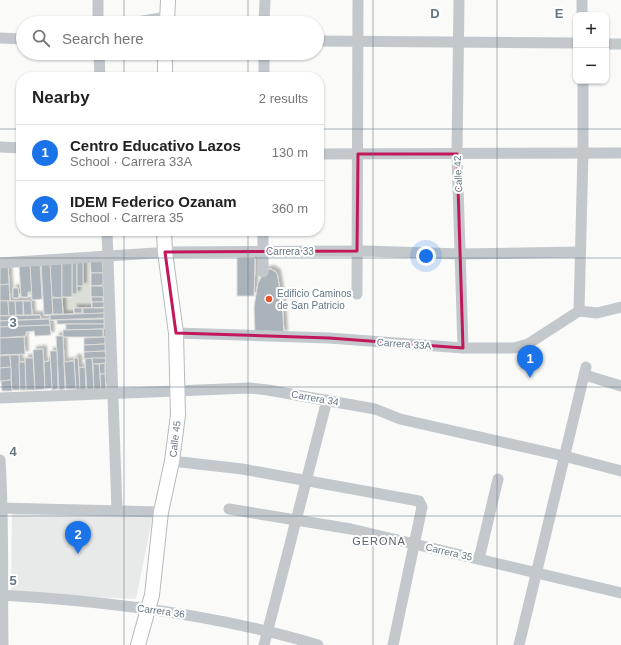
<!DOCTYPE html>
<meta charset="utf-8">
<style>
:root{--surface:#fff;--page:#f2f2f2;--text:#222;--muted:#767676;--line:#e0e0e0;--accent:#1a73e8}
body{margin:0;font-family:Arial,sans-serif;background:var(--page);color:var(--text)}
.controls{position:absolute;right:12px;top:12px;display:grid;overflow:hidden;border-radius:8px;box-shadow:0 1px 3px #0004}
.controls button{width:36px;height:36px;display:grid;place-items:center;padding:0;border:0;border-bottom:1px solid var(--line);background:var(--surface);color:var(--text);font:20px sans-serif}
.you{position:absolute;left:426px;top:256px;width:14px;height:14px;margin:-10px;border:3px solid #fff;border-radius:50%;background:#1a73e8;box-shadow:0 0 0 6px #1a73e833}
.badge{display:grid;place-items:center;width:26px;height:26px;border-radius:50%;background:var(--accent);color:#fff;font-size:13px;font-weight:700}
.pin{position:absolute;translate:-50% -33px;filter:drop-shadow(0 1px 2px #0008)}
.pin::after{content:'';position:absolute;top:21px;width:14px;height:12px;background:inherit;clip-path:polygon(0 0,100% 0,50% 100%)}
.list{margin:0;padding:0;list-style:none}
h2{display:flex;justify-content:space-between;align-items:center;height:52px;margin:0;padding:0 16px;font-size:17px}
h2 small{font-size:13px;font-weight:400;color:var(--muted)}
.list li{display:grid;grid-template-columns:26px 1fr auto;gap:12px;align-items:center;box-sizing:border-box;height:56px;padding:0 16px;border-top:1px solid var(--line)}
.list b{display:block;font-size:15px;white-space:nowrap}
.list p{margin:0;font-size:13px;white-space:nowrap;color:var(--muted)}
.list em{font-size:13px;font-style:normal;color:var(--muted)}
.icon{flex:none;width:22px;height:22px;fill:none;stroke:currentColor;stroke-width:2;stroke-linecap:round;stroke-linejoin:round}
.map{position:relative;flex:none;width:621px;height:645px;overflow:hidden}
.search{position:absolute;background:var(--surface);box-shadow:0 1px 3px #0004;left:16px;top:16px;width:308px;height:44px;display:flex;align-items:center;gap:10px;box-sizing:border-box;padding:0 14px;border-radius:22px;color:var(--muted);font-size:15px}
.panel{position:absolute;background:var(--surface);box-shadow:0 1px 3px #0004;left:16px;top:72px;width:308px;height:164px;border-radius:16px}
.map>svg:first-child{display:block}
</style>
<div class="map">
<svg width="621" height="645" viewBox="0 0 621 645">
<defs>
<filter id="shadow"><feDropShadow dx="3.5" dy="-3.5" stdDeviation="1" flood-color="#0004"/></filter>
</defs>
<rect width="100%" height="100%" fill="#fafaf8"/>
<!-- built -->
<path fill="#e8e9e9" d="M12 511 153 515 136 599 11 593Z"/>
<!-- green -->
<path fill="#dadfd7" d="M83 261H90L91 307 73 308V313L63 314V298H72V294H77V286H83Z"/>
<!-- building -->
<g fill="#aab3b9" stroke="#dcdcda" filter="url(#shadow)">
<path d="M90 257H102L103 273H91Z"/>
<path d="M237 258H255L254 296H237Z"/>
<rect x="72" y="259" width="5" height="35"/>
<path d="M50 261 53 314 44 315 41 262Z"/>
<path d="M62 261V298L52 297 50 262Z"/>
<rect x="62" y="261" width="10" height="36"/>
<rect x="77" y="261" width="6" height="25"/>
<path d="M30 263 32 292H28V297H21L19 264Z"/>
<path d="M30 263H40L42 299 32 300Z"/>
<path d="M0 265H8L9 284 0 285Z"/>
<path d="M271 269 277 273 282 302 284 334 255 332 254 307 258 283 265 270Z"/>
<path d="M91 273H103V285L91 286Z"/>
<path d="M9 284 10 301H0V285Z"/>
<path d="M91 286H103L104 297H91Z"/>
<path d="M13 288H18L19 298H13Z"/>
<path d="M91 297H103V302H92Z"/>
<path d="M52 298H62L63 314H53Z"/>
<path d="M0 301H8L9 316H0Z"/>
<path d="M8 301H15L16 315 9 316Z"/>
<path d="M15 301H23V315H16Z"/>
<path d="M23 301H31L32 315H24Z"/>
<path d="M92 302H104V307L92 308Z"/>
<rect x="74" y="308" width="8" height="5"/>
<path d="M83 308H104V313L83 314Z"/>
<path d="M104 313V318L50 320V315Z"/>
<path d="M40 315 41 319 0 321V316Z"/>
<path d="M49 319 50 325 0 327V321Z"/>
<path d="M104 319V324H57V320Z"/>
<path d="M66 324H104V329L66 330Z"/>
<path d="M50 325 51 335 35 336 34 331 26 332V336L0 338V327Z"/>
<path d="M103 329V337H63V330Z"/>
<path d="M56 336H63L65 389 59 390Z"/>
<path d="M24 337 25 354 0 355V338Z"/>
<path d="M105 337V344L84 345V338Z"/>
<path d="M105 344V351L84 352V345Z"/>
<path d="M43 349 45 389 35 390 33 350Z"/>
<path d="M50 351H57L58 389 52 390Z"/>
<path d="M105 351 106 358 84 359V352Z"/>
<path d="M10 355 11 367 0 368V356Z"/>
<path d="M10 355H19L20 390H12Z"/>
<path d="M49 356H50L52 388 45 389 44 362 49 361Z"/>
<path d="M25 358H33L35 390H26Z"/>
<path d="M74 358H78L80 390H76Z"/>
<path d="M92 358 94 389 87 390 85 359Z"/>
<path d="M92 358H105L106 363 93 364Z"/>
<path d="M74 361 76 389H66L64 362Z"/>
<path d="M19 362H25L26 390H20Z"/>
<path d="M105 363V374H100L99 364Z"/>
<path d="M93 364H99L101 390H94Z"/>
<path d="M11 367V380L0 381V368Z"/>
<path d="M85 367 86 391H80L79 368Z"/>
<path d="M100 374H105L106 390H101Z"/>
<path d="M11 380 12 391H2L1 381Z"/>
</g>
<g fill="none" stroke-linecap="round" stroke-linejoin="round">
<defs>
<g id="major">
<path d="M167 23 168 0"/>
<path d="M165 77V53"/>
<path d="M138 645 152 595 161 512 172 461 178 415 176 333 165 252 164 231"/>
</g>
</defs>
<!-- major casing -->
<use href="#major" stroke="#b5babe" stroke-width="16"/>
<!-- minor -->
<g stroke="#c3c8cc" stroke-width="11">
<path d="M98 0V23"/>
<path d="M459 0 457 154 463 348"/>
<path d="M582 0V15"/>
<path d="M131 23 167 17"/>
<path d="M264 23 265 0"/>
<path d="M0 38 23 39"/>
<path d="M317 41 576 43"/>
<path d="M606 44H621"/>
<path d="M99 53 100 77"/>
<path d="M264 53V77"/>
<path d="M0 147 21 148"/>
<path d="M319 154 621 153"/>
<path d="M107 231 117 510"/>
<path d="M0 263 171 252 365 251 461 254 580 252"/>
<path d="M263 272V231"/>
<path d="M357 294 358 0"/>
<path d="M579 311 583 153V81"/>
<path d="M176 333 329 338 463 348H514L528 344 579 311 597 313 621 307"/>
<path d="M585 375 621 386"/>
<path d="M0 398 250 388 268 390 375 409 400 419 564 456 621 471"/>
<path d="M0 460C4 521 2 583 3 645"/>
<path d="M172 461 242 469 419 501 422 507 393 645"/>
<path d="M0 508 161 512"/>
<path d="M229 509 351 529 621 593"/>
<path d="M479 559 498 479"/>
<path d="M0 595C107 601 215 614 318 645"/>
<path d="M264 645 327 400"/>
<path d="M519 645 586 367"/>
</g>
<!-- major -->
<use href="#major" stroke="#fff" stroke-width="14"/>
</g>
<!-- marked area -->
<path fill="none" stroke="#c2185b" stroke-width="3" stroke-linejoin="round" d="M358 154H457L463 348 329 338 176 333 165 252 357 251Z"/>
<!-- grid -->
<path fill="none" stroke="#657683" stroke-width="1" stroke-opacity="0.55" d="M124 0V23M248 0V23M373 0V645M497 0V645M124 53V77M248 53V77M0 129H21M319 129H621M124 231V645M248 231V645M0 258H621M0 387H621M0 516H621"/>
<!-- markers -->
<circle fill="#e4572e" stroke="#fff" stroke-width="1.5" cx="269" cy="299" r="4"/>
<g text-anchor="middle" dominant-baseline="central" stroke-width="4" stroke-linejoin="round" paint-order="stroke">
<!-- street labels -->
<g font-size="10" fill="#657683" stroke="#fff">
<text transform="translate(458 174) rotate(-92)">Calle 42</text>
<text x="290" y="251">Carrera 33</text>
<text transform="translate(404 344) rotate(4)">Carrera 33A</text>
<text transform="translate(315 398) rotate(10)">Carrera 34</text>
<text transform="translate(175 439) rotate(-83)">Calle 45</text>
<text transform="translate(449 552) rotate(13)">Carrera 35</text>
<text transform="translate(161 611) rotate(8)">Carrera 36</text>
</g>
<!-- poi labels -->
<g font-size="10" fill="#657683" stroke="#fff" text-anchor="start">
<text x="277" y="293">Edificio Caminos<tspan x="277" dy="12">de San Patricio</tspan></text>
</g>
<!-- neighbourhood labels -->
<g font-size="11" letter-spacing="1" fill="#57646e" stroke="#fff">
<text x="379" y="541">GERONA</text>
</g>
</g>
<g font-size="13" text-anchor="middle" font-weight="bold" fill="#657683" stroke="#fff" stroke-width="4" stroke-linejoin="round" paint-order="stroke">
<text x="435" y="18">D</text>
<text x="559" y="18">E</text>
<text x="13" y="327">3</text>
<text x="13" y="456">4</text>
<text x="13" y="585">5</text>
</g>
</svg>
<div class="controls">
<button>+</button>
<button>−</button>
</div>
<div class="you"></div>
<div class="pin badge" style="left:530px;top:378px">1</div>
<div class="pin badge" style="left:78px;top:554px">2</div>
<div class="search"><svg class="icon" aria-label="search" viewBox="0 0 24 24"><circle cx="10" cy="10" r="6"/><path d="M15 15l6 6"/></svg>Search here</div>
<section class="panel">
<h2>Nearby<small>2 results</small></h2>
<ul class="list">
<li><span class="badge">1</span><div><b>Centro Educativo Lazos</b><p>School · Carrera 33A</p></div><em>130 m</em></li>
<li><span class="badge">2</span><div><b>IDEM Federico Ozanam</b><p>School · Carrera 35</p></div><em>360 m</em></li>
</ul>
</section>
</div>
